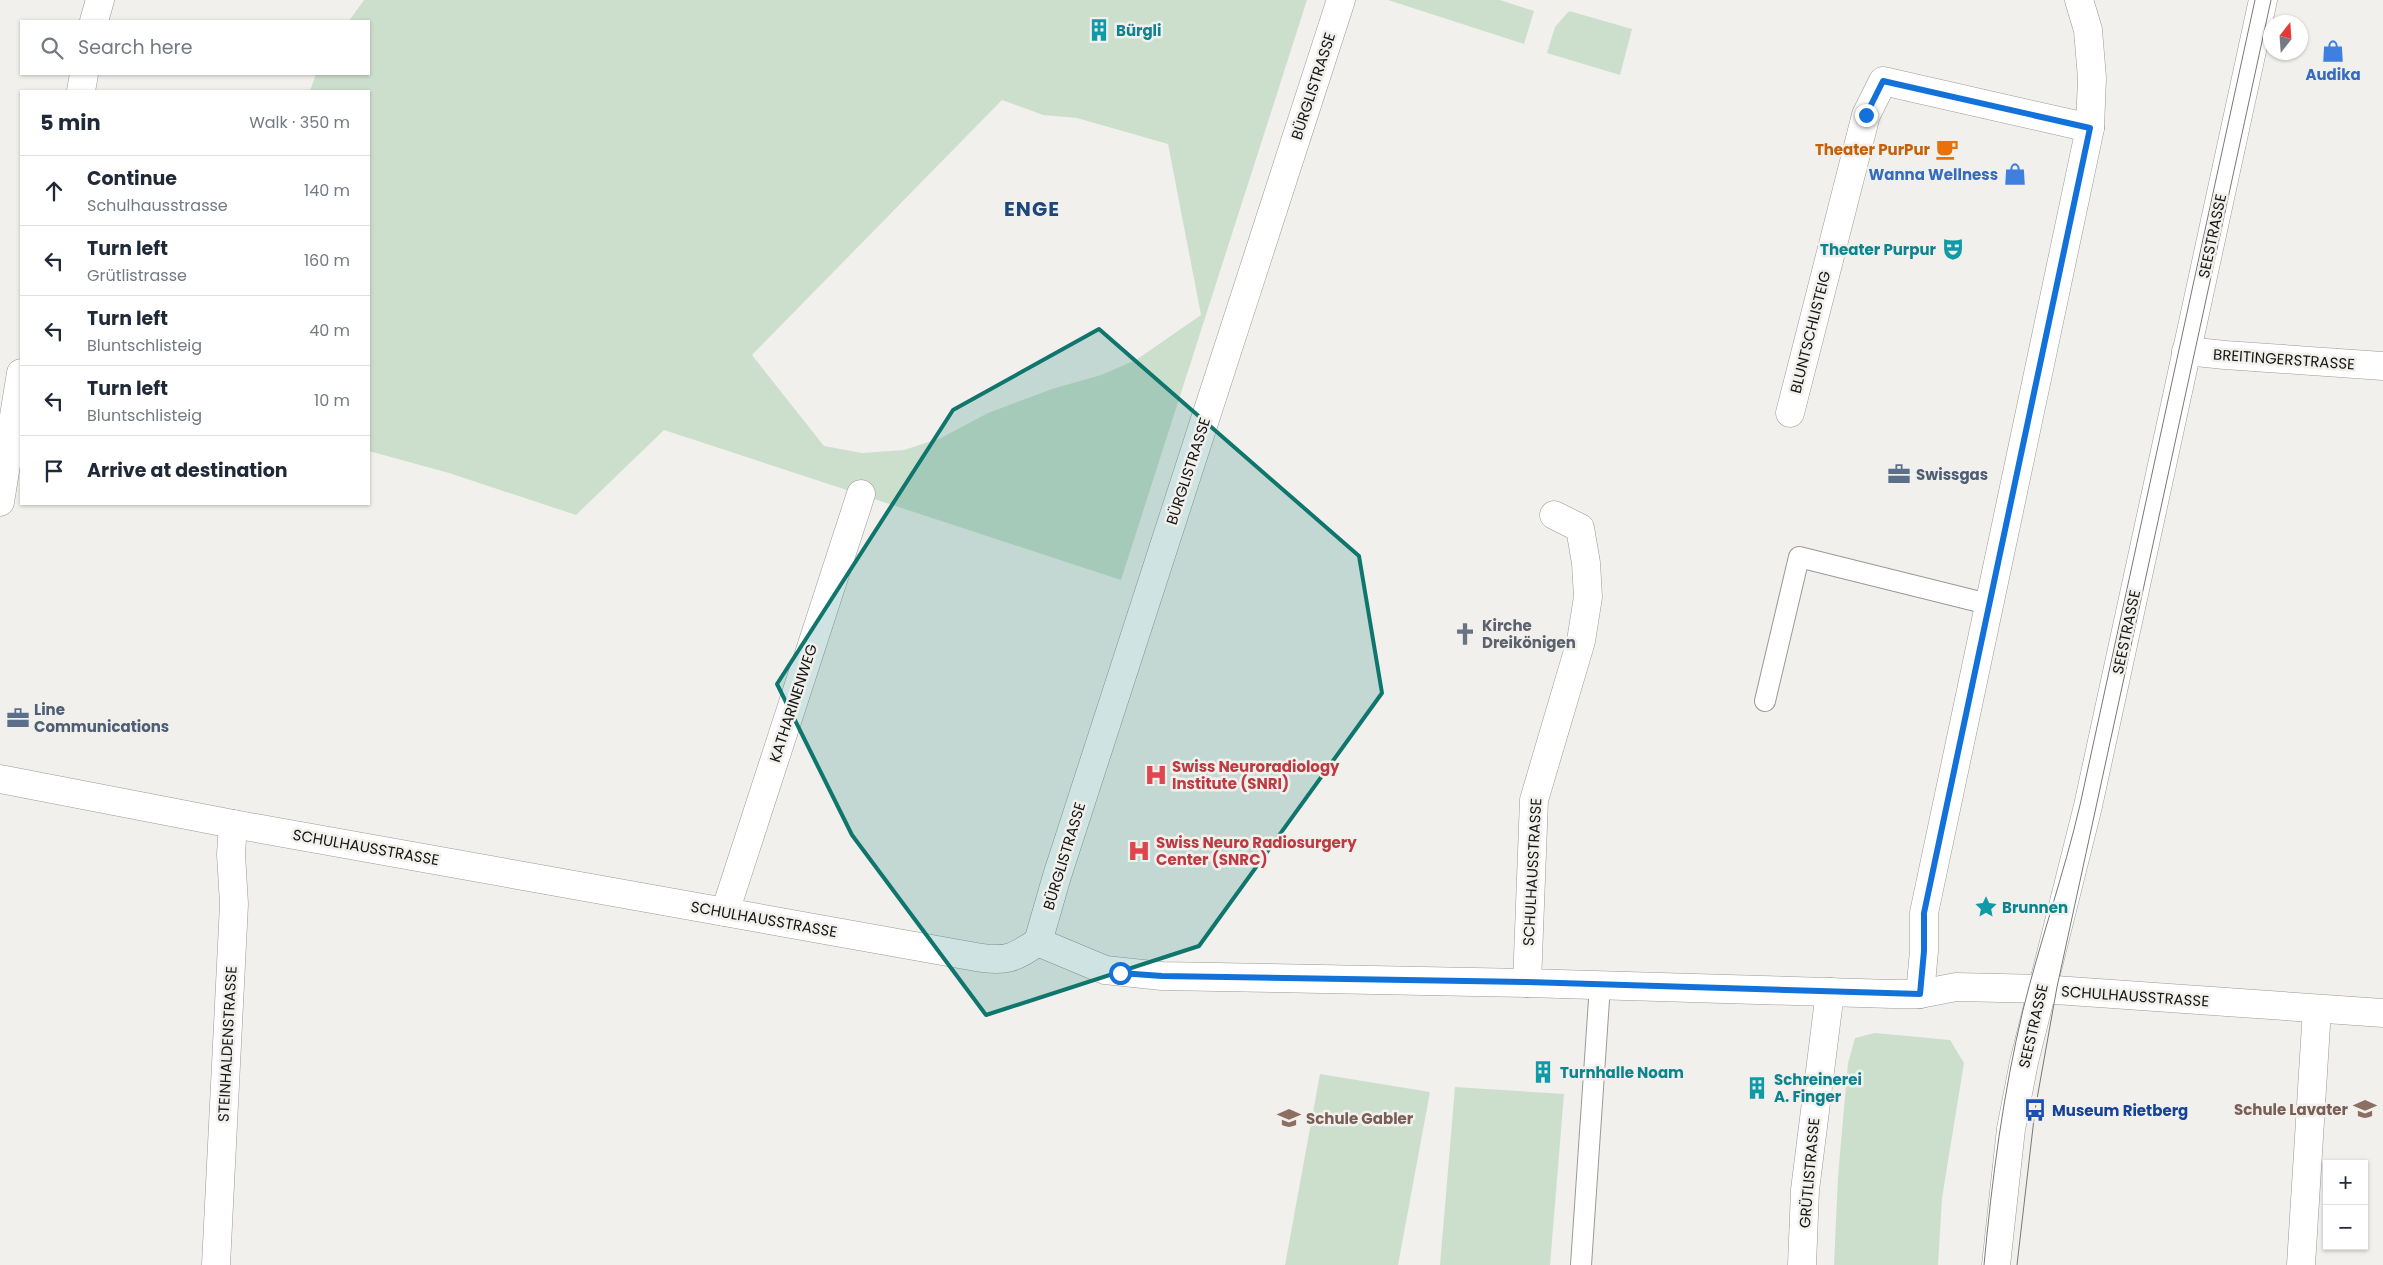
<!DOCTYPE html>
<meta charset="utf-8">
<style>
:root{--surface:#fff;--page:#f2f2f3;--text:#1f2937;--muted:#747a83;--line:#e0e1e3}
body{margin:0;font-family:Poppins,sans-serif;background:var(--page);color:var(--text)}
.controls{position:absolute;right:15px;bottom:15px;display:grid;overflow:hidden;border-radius:0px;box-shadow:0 1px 4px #0004}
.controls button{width:45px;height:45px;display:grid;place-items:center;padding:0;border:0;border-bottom:1px solid var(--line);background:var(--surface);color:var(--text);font:25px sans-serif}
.compass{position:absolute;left:2263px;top:15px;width:45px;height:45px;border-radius:50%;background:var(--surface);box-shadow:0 1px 4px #0004;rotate:17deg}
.stop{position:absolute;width:15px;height:15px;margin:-11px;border:4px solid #1272da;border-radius:50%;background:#fff}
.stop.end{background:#1272da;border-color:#fff;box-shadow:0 1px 5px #0008}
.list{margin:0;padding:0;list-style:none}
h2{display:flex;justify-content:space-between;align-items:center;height:65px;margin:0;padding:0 20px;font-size:21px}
h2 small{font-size:16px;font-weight:400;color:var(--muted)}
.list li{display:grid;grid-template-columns:32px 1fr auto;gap:15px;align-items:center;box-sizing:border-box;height:70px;padding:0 20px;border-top:1px solid var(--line)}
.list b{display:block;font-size:19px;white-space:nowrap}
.list p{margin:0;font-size:16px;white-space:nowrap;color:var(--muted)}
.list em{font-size:16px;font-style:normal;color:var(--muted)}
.icon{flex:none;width:28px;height:28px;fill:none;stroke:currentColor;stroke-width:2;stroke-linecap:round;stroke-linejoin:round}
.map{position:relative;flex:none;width:2383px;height:1265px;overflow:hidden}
.search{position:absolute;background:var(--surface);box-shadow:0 1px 4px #0004;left:20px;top:20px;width:350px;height:55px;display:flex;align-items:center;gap:12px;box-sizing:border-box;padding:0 18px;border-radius:0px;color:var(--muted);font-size:19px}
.panel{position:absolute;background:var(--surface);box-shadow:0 1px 4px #0004;left:20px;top:90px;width:350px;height:415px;border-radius:0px}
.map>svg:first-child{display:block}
</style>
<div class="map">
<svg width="2383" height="1265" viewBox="0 0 2383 1265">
<rect width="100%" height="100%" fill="#f1f0ec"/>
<!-- green -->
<g fill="#ccdfcd" fill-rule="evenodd">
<path d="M364 0H1307L1121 580 664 430 576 515 449 473 369 451V91H310L316 74H369V21H349ZM1002 100 1043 115 1077 118 1168 144 1201 315 1136 360 1101 375 1052 389 988 413 941 438 904 450 862 453 824 446 752 355Z"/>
<path d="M1388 0H1500L1534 11 1524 44Z"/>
<path d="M1569 11 1632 29 1620 75 1547 53 1555 27Z"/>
<path d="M1875 1033 1950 1040 1964 1063 1942 1198 1938 1265H1834L1838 1176 1848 1063 1855 1038Z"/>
<path d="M1320 1074 1430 1092 1398 1265H1285Z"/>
<path d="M1455 1087 1564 1094 1550 1265H1440Z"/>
</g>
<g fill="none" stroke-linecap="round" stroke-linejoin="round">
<defs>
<g id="lane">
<path d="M1765 701 1799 557 1988 604"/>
<path d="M1581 1265 1600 985"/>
</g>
<g id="street">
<path d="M2186 351 2225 355 2383 366"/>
<path d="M1790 413 1866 115 1883 81 2090 128"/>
<path d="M0 779 233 824 976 957C1006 962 1012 959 1038 942"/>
<path d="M725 912 861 494"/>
<path d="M1038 942 1105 970 1162 976 1527 983 1892 994H1920L1956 987 2041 989 2383 1013"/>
<path d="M1038 942 1057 876 1341 0"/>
<path d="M1527 983 1534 800 1581 641 1588 597 1586 563 1580 528 1554 515"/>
<path d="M1920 994 1924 951V913L2090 128 2092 78 2088 30 2079 0"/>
<path d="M216 1265 234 904 231 854 233 824"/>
<path d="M1802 1265 1805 1190 1830 992"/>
<path d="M2301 1265 2317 1009"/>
</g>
<g id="secondary">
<path d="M94 21 100 0"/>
<path d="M81 91 84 74"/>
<path d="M0 502 21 373"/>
<path d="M1996 1265 2011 1129 2024 1062 2088 806 2263 0"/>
</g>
</defs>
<!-- lane casing -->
<use href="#lane" stroke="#9b9996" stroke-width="22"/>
<!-- street casing -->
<use href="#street" stroke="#9b9996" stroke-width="29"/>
<!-- secondary casing -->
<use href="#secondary" stroke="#9b9996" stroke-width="29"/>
<!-- lane -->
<use href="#lane" stroke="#fff" stroke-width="20"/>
<!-- street -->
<use href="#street" stroke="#fff" stroke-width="28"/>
<!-- secondary -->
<use href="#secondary" stroke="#fff" stroke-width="28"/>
<!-- tram -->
<g stroke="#787875" stroke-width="1">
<path d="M1984 1265C1992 1179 2003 1094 2023 1010 2040 941 2064 874 2080 805L2255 0"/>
<path d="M2017 1265 2035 1110 2057 987 2271 0"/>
</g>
</g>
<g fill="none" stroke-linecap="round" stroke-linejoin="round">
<!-- route -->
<path stroke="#1272da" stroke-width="6" d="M1120 973 1162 976 1527 982 1920 994 1924 951V913L2090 128 1883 81 1866 115"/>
</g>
<!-- marked area -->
<path fill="#0f766e" fill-opacity="0.2" stroke="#0f766e" stroke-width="4" stroke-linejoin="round" d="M1099 329 1359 556 1382 693 1199 946 986 1015 852 835 777 684 953 410Z"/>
<!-- icons -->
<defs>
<symbol id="building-bare" viewBox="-9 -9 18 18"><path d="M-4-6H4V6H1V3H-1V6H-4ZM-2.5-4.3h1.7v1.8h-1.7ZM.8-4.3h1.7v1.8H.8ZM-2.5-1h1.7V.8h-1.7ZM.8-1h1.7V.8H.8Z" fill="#0f9aa8" stroke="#f1f0ec" stroke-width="2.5" paint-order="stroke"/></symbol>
<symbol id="shop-bare" viewBox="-9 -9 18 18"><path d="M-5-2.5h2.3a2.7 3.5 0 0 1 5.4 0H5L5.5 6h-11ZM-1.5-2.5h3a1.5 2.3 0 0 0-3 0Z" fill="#3f7fe0" stroke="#f1f0ec" stroke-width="2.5" paint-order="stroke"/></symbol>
<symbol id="cafe-bare" viewBox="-9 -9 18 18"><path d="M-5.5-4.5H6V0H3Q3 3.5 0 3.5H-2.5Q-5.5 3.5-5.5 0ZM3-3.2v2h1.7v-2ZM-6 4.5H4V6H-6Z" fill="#e8710a" stroke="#f1f0ec" stroke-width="2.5" paint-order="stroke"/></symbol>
<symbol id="theatre-bare" viewBox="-9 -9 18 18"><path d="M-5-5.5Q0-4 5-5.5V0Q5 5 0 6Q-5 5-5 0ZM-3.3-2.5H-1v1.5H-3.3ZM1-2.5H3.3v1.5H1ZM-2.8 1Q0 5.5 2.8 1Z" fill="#0f9aa8" stroke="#f1f0ec" stroke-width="2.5" paint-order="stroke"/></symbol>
<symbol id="office-bare" viewBox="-9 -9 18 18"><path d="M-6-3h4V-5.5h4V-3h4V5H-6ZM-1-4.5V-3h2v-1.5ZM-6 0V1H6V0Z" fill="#5c6f8a" stroke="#f1f0ec" stroke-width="2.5" paint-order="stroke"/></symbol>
<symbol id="church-bare" viewBox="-9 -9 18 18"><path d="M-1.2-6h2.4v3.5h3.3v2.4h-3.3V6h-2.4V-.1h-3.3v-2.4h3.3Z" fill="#6b7280" stroke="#f1f0ec" stroke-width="2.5" paint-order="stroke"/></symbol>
<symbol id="hospital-bare" viewBox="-9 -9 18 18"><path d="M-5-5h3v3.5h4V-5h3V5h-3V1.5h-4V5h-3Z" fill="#e0444e" stroke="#f1f0ec" stroke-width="2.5" paint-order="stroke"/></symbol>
<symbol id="sight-bare" viewBox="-9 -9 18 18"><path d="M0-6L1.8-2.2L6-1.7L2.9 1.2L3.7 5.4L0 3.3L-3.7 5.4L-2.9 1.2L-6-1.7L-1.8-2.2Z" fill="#0f9aa8" stroke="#f1f0ec" stroke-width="2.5" paint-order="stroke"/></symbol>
<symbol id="school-bare" viewBox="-9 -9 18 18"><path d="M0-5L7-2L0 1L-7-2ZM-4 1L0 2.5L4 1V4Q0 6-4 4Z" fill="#8d6e63" stroke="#f1f0ec" stroke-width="2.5" paint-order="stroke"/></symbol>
<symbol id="bus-bare" viewBox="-9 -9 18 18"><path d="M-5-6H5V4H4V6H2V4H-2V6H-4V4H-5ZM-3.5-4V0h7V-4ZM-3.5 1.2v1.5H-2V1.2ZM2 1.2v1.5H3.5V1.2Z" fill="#1a4fb4" stroke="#f1f0ec" stroke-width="2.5" paint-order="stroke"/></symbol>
</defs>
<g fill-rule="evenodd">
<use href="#building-bare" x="1083" y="14" width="32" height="32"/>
<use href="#shop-bare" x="2317" y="35" width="32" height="32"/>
<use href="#cafe-bare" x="1931" y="133" width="32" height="32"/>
<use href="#shop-bare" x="1999" y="158" width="32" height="32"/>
<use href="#theatre-bare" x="1937" y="233" width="32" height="32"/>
<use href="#office-bare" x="1883" y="458" width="32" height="32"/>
<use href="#church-bare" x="1449" y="618" width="32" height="32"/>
<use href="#office-bare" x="2" y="702" width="32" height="32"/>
<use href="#hospital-bare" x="1140" y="759" width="32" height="32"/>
<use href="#hospital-bare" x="1123" y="835" width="32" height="32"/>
<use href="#sight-bare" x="1970" y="891" width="32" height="32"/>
<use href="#building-bare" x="1527" y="1056" width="32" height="32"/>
<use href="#building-bare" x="1741" y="1072" width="32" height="32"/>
<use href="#school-bare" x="2349" y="1093" width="32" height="32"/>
<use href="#bus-bare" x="2019" y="1094" width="32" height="32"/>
<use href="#school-bare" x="1273" y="1102" width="32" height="32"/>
</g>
<g text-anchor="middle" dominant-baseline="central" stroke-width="5" stroke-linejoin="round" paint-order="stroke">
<!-- culture labels -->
<g font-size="15" font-weight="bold" fill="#0d838f" stroke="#f1f0ec" text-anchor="start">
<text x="1116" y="30">Bürgli</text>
<text x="1936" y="249" text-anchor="end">Theater Purpur</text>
<text x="2002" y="907">Brunnen</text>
<text x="1560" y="1072">Turnhalle Noam</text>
<text x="1774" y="1079">Schreinerei<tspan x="1774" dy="17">A. Finger</tspan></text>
</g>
<!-- shop labels -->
<g font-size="15" font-weight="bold" fill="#366cbe" stroke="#f1f0ec">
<text x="2333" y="74">Audika</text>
<text x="1998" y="174" text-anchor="end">Wanna Wellness</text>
</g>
<!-- street labels -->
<g font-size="15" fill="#161615" stroke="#f1f0ec">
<text transform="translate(1313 86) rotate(-72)">BÜRGLISTRASSE</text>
<text transform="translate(2212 236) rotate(-78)">SEESTRASSE</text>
<text transform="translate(1810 332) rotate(-76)">BLUNTSCHLISTEIG</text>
<text transform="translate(2284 359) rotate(4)">BREITINGERSTRASSE</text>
<text transform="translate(1188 471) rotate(-72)">BÜRGLISTRASSE</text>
<text transform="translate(2126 632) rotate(-78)">SEESTRASSE</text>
<text transform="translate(793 703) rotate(-72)">KATHARINENWEG</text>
<text transform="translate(366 847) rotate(10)">SCHULHAUSSTRASSE</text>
<text transform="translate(1064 856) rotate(-73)">BÜRGLISTRASSE</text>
<text transform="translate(1532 872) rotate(-87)">SCHULHAUSSTRASSE</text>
<text transform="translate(764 919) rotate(10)">SCHULHAUSSTRASSE</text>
<text transform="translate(2135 996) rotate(4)">SCHULHAUSSTRASSE</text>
<text transform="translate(2033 1026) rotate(-77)">SEESTRASSE</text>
<text transform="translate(227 1044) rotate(-87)">STEINHALDENSTRASSE</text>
<text transform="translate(1809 1173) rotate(-85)">GRÜTLISTRASSE</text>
</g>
<!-- food labels -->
<g font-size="15" font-weight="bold" fill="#c56008" stroke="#f1f0ec" text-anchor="end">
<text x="1930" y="149">Theater PurPur</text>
</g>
<!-- service labels -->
<g font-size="15" font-weight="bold" fill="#4e5e75" stroke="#f1f0ec" text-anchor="start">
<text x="1916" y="474">Swissgas</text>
<text x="34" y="709">Line<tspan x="34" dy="17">Communications</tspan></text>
</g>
<!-- worship labels -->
<g font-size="15" font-weight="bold" fill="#5b616d" stroke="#f1f0ec" text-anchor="start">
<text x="1482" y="625">Kirche<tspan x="1482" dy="17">Dreikönigen</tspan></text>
</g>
<!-- health labels -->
<g font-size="15" font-weight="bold" fill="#be3a42" stroke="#f1f0ec" text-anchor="start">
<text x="1172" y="766">Swiss Neuroradiology<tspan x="1172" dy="17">Institute (SNRI)</tspan></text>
<text x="1156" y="842">Swiss Neuro Radiosurgery<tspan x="1156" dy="17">Center (SNRC)</tspan></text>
</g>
<!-- education labels -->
<g font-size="15" font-weight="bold" fill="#785e54" stroke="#f1f0ec" text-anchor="end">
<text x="2348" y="1109">Schule Lavater</text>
<text x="1306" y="1118" text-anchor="start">Schule Gabler</text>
</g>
<!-- transit labels -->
<g font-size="15" font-weight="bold" fill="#164399" stroke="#f1f0ec" text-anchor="start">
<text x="2052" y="1110">Museum Rietberg</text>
</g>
<!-- district labels -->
<g font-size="20" font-weight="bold" letter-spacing="1" fill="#1d467a" stroke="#f1f0ec">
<text x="1032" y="209">ENGE</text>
</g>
</g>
</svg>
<div class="controls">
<button>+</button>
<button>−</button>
</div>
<svg class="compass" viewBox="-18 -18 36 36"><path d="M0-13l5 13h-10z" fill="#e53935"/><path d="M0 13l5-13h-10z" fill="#747a83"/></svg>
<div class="stop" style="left:1120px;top:973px"></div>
<div class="stop end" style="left:1866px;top:115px"></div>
<div class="search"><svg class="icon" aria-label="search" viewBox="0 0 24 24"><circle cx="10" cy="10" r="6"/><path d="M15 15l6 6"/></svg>Search here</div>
<section class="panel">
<h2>5 min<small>Walk · 350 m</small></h2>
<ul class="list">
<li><svg class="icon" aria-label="ahead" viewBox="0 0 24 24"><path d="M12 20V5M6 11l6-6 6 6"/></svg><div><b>Continue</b><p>Schulhausstrasse</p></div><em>140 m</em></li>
<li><svg class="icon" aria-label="left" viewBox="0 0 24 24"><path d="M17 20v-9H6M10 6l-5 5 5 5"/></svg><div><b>Turn left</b><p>Grütlistrasse</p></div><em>160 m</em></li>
<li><svg class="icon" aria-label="left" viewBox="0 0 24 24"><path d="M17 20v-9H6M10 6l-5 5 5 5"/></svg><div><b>Turn left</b><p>Bluntschlisteig</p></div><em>40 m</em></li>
<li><svg class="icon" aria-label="left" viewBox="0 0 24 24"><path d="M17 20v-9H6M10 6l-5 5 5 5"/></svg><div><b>Turn left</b><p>Bluntschlisteig</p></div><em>10 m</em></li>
<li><svg class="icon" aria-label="arrive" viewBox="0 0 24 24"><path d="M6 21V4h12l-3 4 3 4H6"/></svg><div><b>Arrive at destination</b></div></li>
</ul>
</section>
</div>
